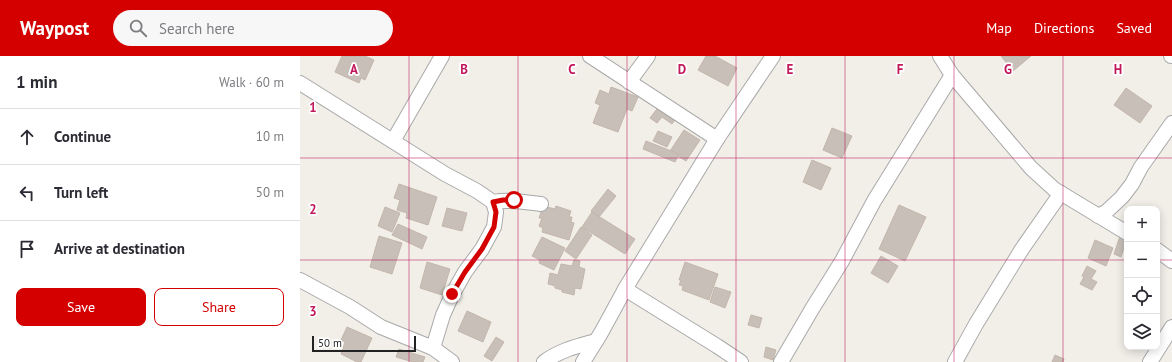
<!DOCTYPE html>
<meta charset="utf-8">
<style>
:root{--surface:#fff;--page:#f7f7f7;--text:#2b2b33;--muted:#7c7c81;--line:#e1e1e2;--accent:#d40000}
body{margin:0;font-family:"PT Sans",sans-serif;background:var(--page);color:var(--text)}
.controls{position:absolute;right:12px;bottom:12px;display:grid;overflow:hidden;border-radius:8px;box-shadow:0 2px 10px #0003}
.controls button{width:36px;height:36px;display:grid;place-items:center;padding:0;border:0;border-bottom:1px solid var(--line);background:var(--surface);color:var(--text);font:20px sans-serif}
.scale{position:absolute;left:12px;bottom:10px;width:104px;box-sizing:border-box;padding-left:4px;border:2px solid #222;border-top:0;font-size:11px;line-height:14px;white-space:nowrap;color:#222;-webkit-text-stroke:3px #fff;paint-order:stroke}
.stop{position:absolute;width:12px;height:12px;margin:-9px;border:3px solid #d40000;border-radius:50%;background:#fff}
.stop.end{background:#d40000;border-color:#fff;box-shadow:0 1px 4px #0008}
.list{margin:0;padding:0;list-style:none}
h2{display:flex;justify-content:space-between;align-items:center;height:52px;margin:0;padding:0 16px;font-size:17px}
h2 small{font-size:13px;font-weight:400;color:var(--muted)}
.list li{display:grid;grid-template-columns:26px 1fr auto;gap:12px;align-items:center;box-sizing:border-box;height:56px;padding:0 16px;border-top:1px solid var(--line)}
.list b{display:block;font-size:15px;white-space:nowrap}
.list em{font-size:13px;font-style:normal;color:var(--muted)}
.actions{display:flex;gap:8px;padding:12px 16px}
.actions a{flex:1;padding:9px 0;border:1px solid var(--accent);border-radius:8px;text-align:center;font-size:14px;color:var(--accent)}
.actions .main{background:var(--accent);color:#fff}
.icon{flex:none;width:22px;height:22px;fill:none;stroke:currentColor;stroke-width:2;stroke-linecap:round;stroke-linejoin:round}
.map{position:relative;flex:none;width:872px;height:306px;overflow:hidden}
header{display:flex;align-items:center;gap:24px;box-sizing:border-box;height:56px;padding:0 20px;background:var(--accent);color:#fff}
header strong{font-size:19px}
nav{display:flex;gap:22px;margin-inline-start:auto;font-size:14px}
.search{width:280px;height:36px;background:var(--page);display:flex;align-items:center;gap:10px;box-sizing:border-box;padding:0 14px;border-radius:22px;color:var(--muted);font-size:15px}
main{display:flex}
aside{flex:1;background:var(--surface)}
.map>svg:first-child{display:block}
</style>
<header>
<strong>Waypost</strong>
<div class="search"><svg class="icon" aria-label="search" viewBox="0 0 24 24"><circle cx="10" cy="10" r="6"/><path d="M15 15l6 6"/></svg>Search here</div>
<nav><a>Map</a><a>Directions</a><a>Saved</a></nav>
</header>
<main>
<aside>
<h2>1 min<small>Walk · 60 m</small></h2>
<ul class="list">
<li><svg class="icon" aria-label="ahead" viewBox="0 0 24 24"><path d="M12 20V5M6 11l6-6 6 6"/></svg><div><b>Continue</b></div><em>10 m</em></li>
<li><svg class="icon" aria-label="left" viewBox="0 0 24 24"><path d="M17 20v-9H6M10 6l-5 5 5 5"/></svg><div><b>Turn left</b></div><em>50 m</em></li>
<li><svg class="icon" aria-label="arrive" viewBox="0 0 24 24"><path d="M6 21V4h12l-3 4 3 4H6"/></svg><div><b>Arrive at destination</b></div></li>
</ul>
<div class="actions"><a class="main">Save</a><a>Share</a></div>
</aside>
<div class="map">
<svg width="872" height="306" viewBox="0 0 872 306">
<rect width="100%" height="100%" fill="#f2efe9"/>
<!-- building -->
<g fill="#c7bfb8" stroke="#c4b6ab">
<path d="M42 0H65L74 4 65 24 61 22 59 27 35 16Z"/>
<path d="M406 0H415L437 12 428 30 398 14Z"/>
<path d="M701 0H731L713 15Z"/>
<path d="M311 31 338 41 332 55 327 53 318 76 293 67 300 49 295 47 300 34 309 38Z"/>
<path d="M826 32 852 50 840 67 814 49Z"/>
<path d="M360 49 377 61 372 68 362 61 357 67 350 62Z"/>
<path d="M532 72 552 80 542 102 523 94Z"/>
<path d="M384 74 400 84 386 105 370 95Z"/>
<path d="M358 75 372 81 367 91 353 85Z"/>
<path d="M346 85 379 98 375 106 343 93Z"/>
<path d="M512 104 531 112 521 134 503 126Z"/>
<path d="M99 128 137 141 128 169 106 162 107 157 97 154 100 144 94 142Z"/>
<path d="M308 133 316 140 299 161 291 155Z"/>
<path d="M599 149 626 161 605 205 579 193Z"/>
<path d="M243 150 255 153 256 150 271 155 269 161H272L271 166 274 167 269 184 242 176 243 172 239 170 242 162H239Z"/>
<path d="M85 151 100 157 92 176 78 170Z"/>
<path d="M147 152 167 157 162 175 142 170Z"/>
<path d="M292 156 335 183 325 198 282 171Z"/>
<path d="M98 168 127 181 122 193 92 179Z"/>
<path d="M281 171 292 179 276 203 265 195Z"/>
<path d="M79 180 102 187 92 218 70 211Z"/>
<path d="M820 180 827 183 821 201 814 198Z"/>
<path d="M242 181 265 192 254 214 239 207 240 204 232 200Z"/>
<path d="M795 184 813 192 806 210 788 202Z"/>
<path d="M581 200 598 210 588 227 571 217Z"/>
<path d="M274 204 280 205 279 211 285 213 281 233 275 232 274 239 262 236V234L255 232V230L248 228 250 217 258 219 261 208 272 210Z"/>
<path d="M127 206 150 213 142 239 120 232Z"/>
<path d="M385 206 418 218 409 244 382 234 383 230 379 229 381 224H379Z"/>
<path d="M787 210 796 215 791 223 797 226 792 234 780 228 784 221 782 220Z"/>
<path d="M415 231 431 236 425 252 410 246Z"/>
<path d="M167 255 191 266 183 286 158 275Z"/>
<path d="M451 259 462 262 459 272 448 269Z"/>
<path d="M47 271 72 282 61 306H57L41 298 45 286 41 284Z"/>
<path d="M196 281 204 286 192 305 184 300Z"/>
<path d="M466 291 476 294 473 304 464 301Z"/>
<path d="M99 293 125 301 123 306H113L96 301Z"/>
<path d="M755 299 764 303 763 306H752Z"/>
</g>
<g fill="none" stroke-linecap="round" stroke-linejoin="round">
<defs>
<g id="street">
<path d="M290 0 417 83"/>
<path d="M640 0 652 19 731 112 754 133 827 177"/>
<path d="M871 0H872"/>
<path d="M329 26 348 0"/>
<path d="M0 27 145 118 177 135 193 146 196 156 194 171 182 193 165 216 152 239 143 259 133 292"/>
<path d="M93 85 142 0"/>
<path d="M193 146C209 143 225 146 241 148"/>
<path d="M798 160 806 156 822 141 832 128 841 111 872 67"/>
<path d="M857 194 872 205"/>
<path d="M0 224 50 251 81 271 133 292 152 306"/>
<path d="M325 233 417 290 441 306"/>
<path d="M244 306C260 294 278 290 296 285"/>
<path d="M283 306 301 277 325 233 417 83 473 0"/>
<path d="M481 306 512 253 542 205 574 145 652 19"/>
<path d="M655 306 676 268 722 193 761 137"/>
<path d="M850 306 872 271"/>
</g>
</defs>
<!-- street casing -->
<use href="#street" stroke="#a9a9a9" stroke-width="16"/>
<!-- street -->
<use href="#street" stroke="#fff" stroke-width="14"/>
</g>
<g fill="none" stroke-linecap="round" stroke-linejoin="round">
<!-- route -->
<path stroke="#d40000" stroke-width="5" d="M152 238 165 216 182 193 194 171 196 156 193 146 203 144H214"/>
</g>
<!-- grid -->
<path fill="none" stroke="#c2185b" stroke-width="1" stroke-opacity="0.55" d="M109 0V306M218 0V306M327 0V306M436 0V306M545 0V306M654 0V306M763 0V306M0 102H872M0 204H827M857 204H872"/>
<g font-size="13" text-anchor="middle" font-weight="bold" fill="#c2185b" stroke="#fff" stroke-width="3.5" stroke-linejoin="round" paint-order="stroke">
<text x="54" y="18">A</text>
<text x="164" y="18">B</text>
<text x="272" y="18">C</text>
<text x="382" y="18">D</text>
<text x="490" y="18">E</text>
<text x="600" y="18">F</text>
<text x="708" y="18">G</text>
<text x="818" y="18">H</text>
<text x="13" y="56">1</text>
<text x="13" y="158">2</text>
<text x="13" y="260">3</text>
</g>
</svg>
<div class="controls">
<button>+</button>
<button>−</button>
<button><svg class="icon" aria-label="locate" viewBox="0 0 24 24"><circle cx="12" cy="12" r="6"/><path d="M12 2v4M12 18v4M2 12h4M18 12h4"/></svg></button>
<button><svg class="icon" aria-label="layers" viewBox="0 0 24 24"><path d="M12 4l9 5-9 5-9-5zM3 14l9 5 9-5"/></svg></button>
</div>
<div class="scale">50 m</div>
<div class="stop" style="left:214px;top:144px"></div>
<div class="stop end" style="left:152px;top:238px"></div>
</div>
</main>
